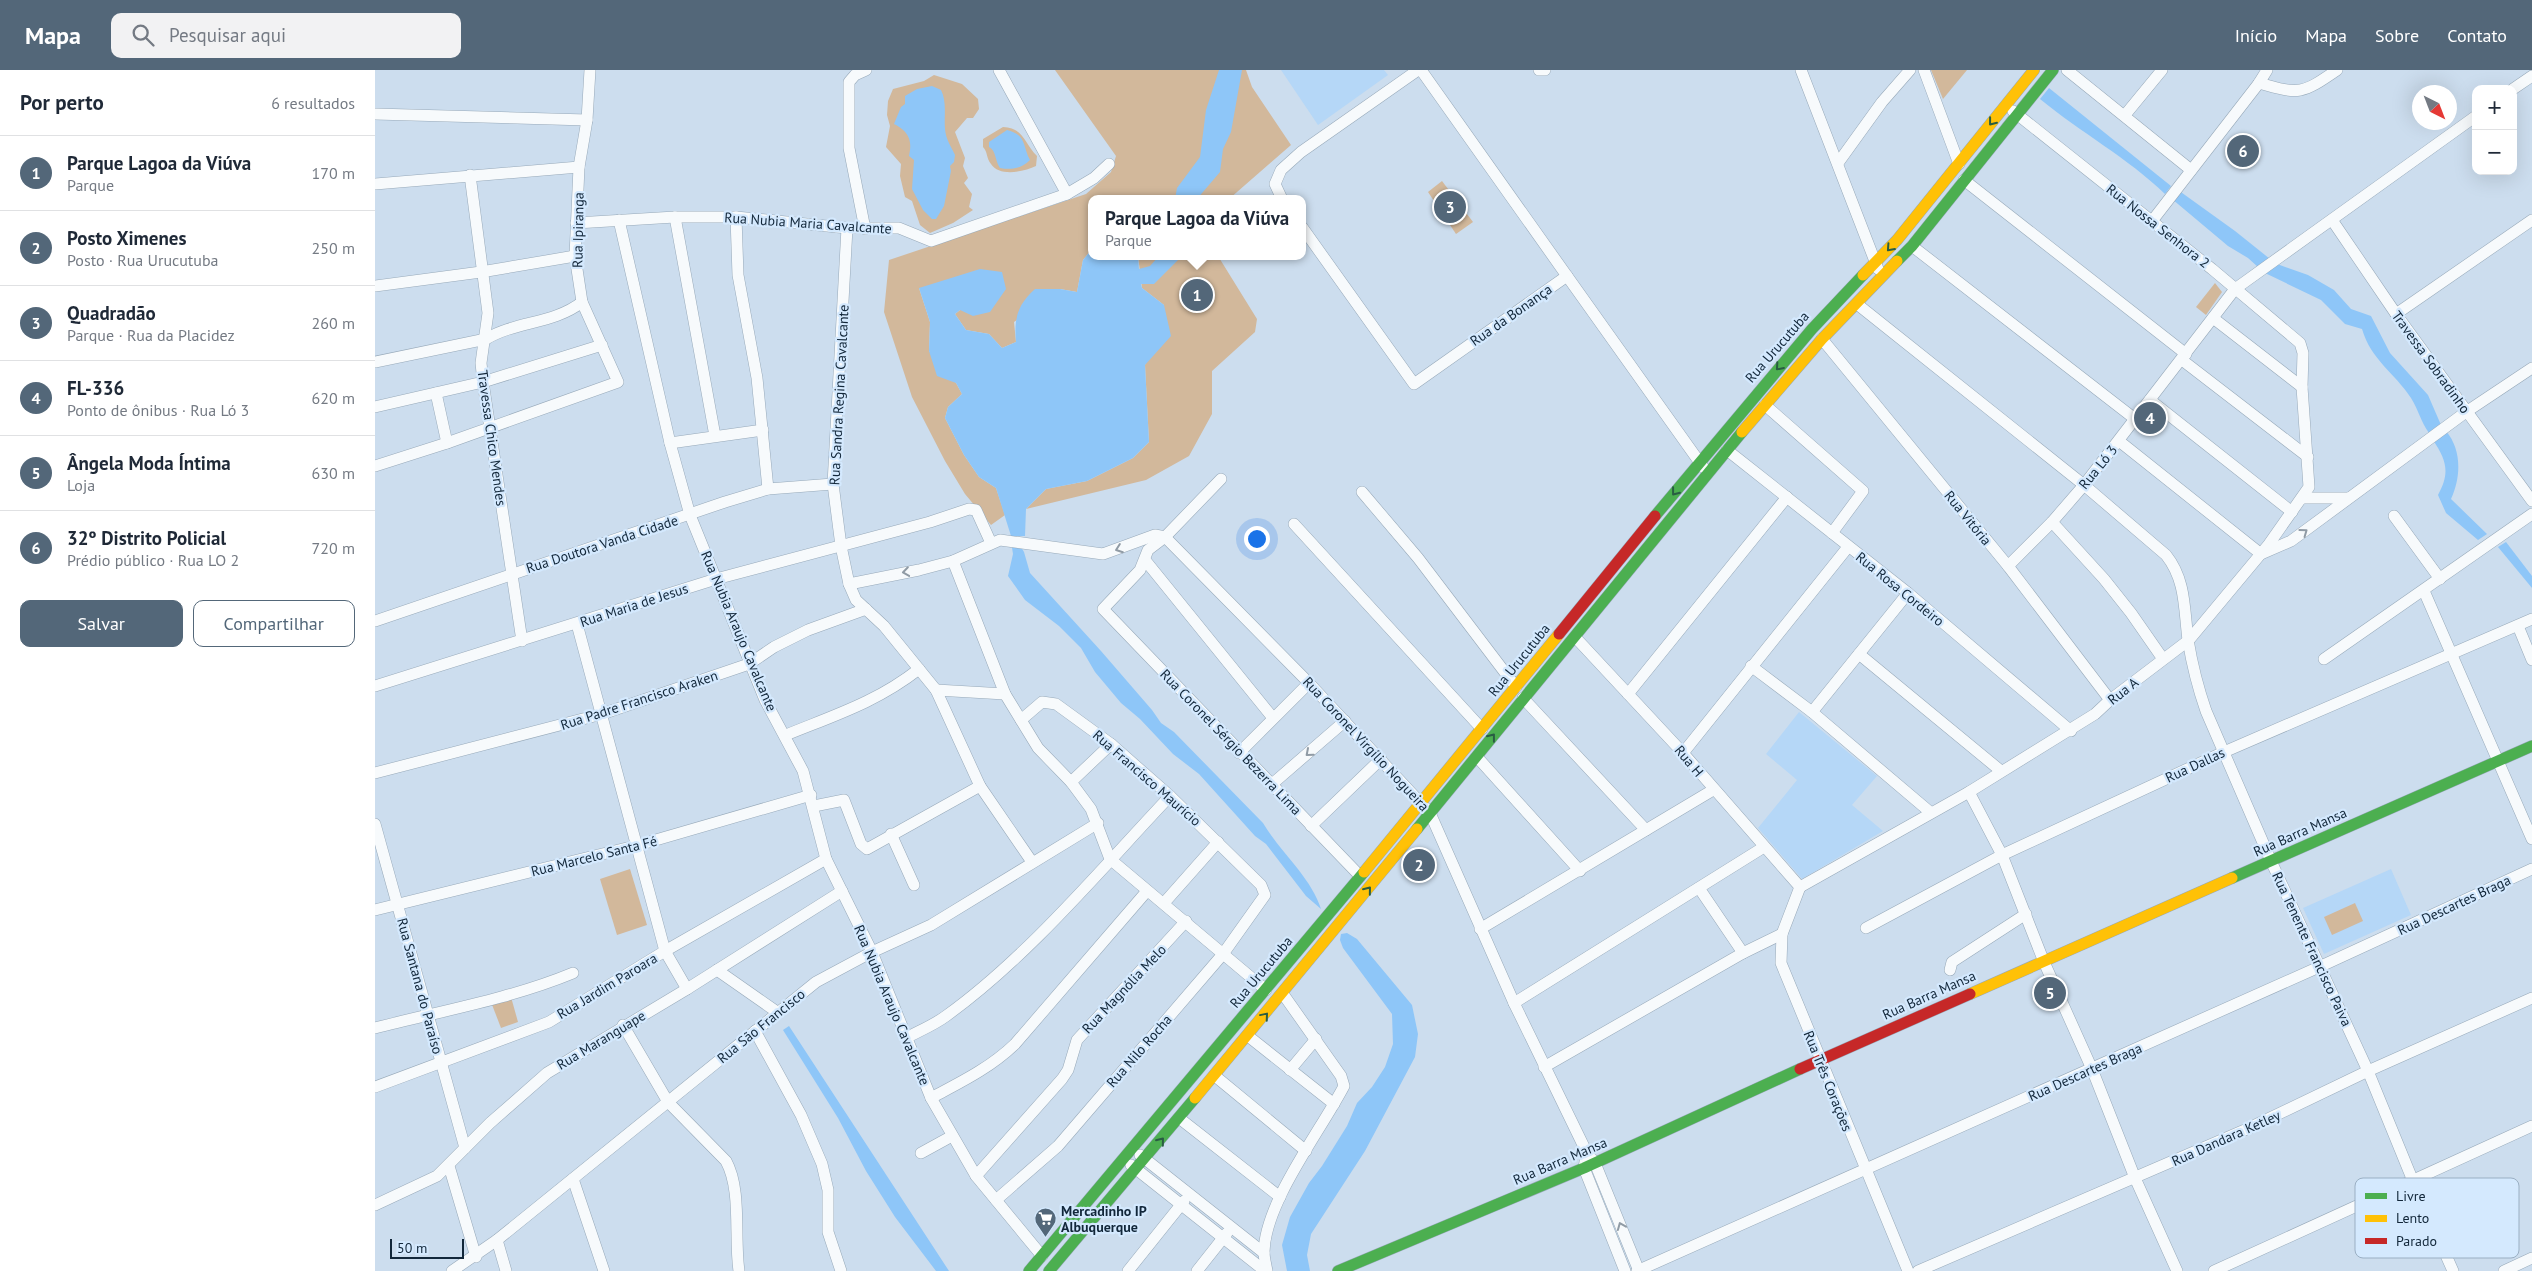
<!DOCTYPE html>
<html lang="pt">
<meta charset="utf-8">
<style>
:root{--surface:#fff;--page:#f2f2f3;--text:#1f2937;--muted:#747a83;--line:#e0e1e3;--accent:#536779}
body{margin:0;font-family:"PT Sans",sans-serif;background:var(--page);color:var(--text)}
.controls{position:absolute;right:15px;top:15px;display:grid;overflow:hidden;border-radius:10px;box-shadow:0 5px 20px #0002}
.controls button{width:45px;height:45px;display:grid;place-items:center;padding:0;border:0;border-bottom:1px solid var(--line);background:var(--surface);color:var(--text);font:25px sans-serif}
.compass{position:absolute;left:2037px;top:15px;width:45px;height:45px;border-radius:50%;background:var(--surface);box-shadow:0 5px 20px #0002;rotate:138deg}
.scale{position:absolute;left:15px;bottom:12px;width:74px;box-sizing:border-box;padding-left:5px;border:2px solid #12273a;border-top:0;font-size:14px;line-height:18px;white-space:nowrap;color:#12273a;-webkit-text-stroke:4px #d4e9fe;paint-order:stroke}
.you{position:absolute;left:881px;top:468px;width:18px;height:18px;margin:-12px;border:4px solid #fff;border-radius:50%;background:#1a73e8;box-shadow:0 0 0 8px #1a73e833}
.badge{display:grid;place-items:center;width:32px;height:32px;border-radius:50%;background:var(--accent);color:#fff;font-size:16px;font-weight:700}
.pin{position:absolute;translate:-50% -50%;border:2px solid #fff;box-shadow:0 1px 5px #0006}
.popup{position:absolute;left:713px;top:125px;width:218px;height:65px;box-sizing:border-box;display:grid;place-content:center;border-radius:10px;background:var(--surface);filter:drop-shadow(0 1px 4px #0005);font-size:16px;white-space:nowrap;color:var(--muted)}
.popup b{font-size:19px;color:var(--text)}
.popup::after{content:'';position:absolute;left:50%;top:100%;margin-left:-10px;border:10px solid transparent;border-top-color:var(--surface)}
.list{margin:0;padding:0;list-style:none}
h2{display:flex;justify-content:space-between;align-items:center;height:65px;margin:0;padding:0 20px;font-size:21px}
h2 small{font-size:16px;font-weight:400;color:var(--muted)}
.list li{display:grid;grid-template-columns:32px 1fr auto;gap:15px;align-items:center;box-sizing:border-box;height:75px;padding:0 20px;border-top:1px solid var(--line)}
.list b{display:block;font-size:19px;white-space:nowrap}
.list p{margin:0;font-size:16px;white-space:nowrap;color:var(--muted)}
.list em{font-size:16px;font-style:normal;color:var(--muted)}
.actions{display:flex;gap:10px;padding:15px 20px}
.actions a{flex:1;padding:11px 0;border:1px solid var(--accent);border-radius:10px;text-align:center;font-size:18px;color:var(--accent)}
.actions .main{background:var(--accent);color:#fff}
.icon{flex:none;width:28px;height:28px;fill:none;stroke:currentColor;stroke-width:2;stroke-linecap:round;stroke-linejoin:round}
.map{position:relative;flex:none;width:2157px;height:1201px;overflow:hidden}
header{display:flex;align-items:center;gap:30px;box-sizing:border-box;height:70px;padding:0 25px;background:var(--accent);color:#fff}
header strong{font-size:24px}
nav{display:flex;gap:28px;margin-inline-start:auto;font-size:18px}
.search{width:350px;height:45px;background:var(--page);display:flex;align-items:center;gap:12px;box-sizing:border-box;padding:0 18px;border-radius:10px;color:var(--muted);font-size:19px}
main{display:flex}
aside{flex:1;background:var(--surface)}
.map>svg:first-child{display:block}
</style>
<header>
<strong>Mapa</strong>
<div class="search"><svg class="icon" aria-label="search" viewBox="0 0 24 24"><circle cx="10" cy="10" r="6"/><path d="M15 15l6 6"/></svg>Pesquisar aqui</div>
<nav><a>Início</a><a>Mapa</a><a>Sobre</a><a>Contato</a></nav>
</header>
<main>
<aside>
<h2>Por perto<small>6 resultados</small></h2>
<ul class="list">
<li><span class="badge">1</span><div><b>Parque Lagoa da Viúva</b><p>Parque</p></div><em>170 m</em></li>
<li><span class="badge">2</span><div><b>Posto Ximenes</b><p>Posto · Rua Urucutuba</p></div><em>250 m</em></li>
<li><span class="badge">3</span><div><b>Quadradão</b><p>Parque · Rua da Placidez</p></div><em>260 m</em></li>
<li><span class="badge">4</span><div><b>FL-336</b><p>Ponto de ônibus · Rua Ló 3</p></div><em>620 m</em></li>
<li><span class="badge">5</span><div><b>Ângela Moda Íntima</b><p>Loja</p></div><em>630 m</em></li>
<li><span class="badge">6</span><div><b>32º Distrito Policial</b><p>Prédio público · Rua LO 2</p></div><em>720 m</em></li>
</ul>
<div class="actions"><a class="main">Salvar</a><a>Compartilhar</a></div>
</aside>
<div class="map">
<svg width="2157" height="1201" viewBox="0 0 2157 1201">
<rect width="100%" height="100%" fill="#cde"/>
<!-- built -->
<g fill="#b5d7f7">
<path d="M906 0H1009L1013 5 943 55Z"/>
<path d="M1424 642 1502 706 1477 735 1508 761 1427 809 1383 758 1422 710 1391 684Z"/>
<path d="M2016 799 2036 845 1949 884 1928 838Z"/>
</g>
<!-- green -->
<g fill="#d2b89b">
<path d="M680 0H871L877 17 916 75 854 129H717V179L708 190 702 222 685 219 639 252 641 272 627 278 614 264 591 260 580 244 585 240 544 218 555 252 554 281 581 313 587 324 573 337 570 348 589 385 604 407 621 418 630 445 616 455 590 424 570 391 537 327 509 242 514 190 711 124 736 102 741 86Z"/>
<path d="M1556 0H1592L1568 29Z"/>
<path d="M559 5 587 14 603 29 604 39 598 48H592L580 62 590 88 588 96 593 108 589 113 597 124 594 137 598 140 578 153 555 163 545 155 537 131 530 127 525 106 526 94 511 77 515 56 512 45 513 31 518 19 549 11Z"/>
<path d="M628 57C649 58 649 73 662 86L661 96C649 102 624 107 616 94 611 88 613 82 608 77V69Z"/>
<path d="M1067 111 1098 152 1081 164 1053 122Z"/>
<path d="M763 186H843L882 249 880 262 837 301V344L814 386 771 410 651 439 671 419 712 411 758 388 774 372 770 295 789 235 767 218Z"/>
<path d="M1840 213 1847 222 1831 245 1821 237Z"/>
<path d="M255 799 272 855 242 865 225 809Z"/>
<path d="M1980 833 1988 851 1957 865 1949 847Z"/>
<path d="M136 927 143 952 126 958 116 932Z"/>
</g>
<!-- water -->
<g fill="#8ec6f8">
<path d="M844 0H867L856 62 848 79 845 102 822 129H800L802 118 825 87 831 40Z"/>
<path d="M557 16 566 20C572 32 569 46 570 59 571 70 576 76 580 85L579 92 575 96 576 101 569 136 561 149H557L548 140 537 119 539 90 534 86C538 70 533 61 519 54L526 37 530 34V26L542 19Z"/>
<path d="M1674 18 1796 116 1790 124C1753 88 1705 62 1665 29Z"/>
<path d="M632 60C652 65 647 75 655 90 646 99 636 100 625 98 620 91 621 80 614 77V72Z"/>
<path d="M1803 120 1860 161 1895 189 1883 197 1873 188 1853 176 1797 129Z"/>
<path d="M717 179V186H763L764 199 775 196 784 186H807L779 214H766L767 218 789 235 796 266 770 295 774 372 758 388 712 411 671 419 651 439 650 466H636L621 418 604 407 589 385 570 348 573 337 587 324 581 313 562 306 554 281 555 252 544 218 605 199 627 202 631 219 615 242 598 246 585 240 580 244 591 260 614 264 627 278 641 272C639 249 642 235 660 219H685L702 222 708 190Z"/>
<path d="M1902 194 1933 205 1959 220 1976 239 1996 246 2015 283 2053 325 2066 355 2054 363C2046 352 2043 339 2036 328 2019 302 1996 290 1987 259L1970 254 1946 230 1890 203Z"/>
<path d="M2071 361C2087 380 2086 407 2076 429L2112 464 2103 470 2071 443 2063 425C2075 403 2072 391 2058 370Z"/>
<path d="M636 471 643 472 649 482 655 503 726 581 777 640 786 653 799 662 888 753C905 782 936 807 946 839L931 826 891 774 880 766 824 704 798 684 765 649 746 633 720 602 706 578 684 556 650 530 633 506 638 484Z"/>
<path d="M2131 472 2157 506V518L2123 477Z"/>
<path d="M972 863 982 869 1037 935 1043 964 1040 987 990 1081 936 1164 932 1185 935 1201H912L907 1175 915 1147 934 1113 947 1096 972 1056 982 1033 997 1017 1010 997 1018 974 1017 944 968 878 965 870 966 864Z"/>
<path d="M414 956 574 1201H561L520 1147 491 1101 463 1048 408 960Z"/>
</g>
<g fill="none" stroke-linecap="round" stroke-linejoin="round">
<defs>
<g id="street">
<path d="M624 0 692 124"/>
<path d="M1046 0 1192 206"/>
<path d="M1164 0H1170"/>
<path d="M1426 0 1503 199"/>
<path d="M1549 0 1584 94"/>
<path d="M1692 0 1816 100"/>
<path d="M1884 13C1925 25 1927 24 1962 0"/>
<path d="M2138 19 2157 6"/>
<path d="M0 44 212 50"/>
<path d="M1750 45 1787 0"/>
<path d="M1463 93 1507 32 1535 0"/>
<path d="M95 105 113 243 106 293 108 312 147 571"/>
<path d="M1589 110 1811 284"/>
<path d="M0 114 204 97"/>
<path d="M907 129 900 114 906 100 926 82 1043 0"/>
<path d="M300 147 340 366"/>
<path d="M361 147 363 205 382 308 393 419"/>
<path d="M244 150 295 373 315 445 390 630 428 701 451 789 497 882 556 1028 601 1106 667 1186"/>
<path d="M1957 150 2021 244 2157 431"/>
<path d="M1777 151 1884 13 1892 0"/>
<path d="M201 153 300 147H361L472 158H524L556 171 692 124 719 108 734 94"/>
<path d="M927 157 1039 314 1192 206 1328 397"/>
<path d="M472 158 458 414 466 476 474 514 481 530 509 556 561 620 605 716 657 792"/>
<path d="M490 159 474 78V12L480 5 491 0"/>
<path d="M1537 176 1760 349"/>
<path d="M0 216 106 202 200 186"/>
<path d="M1482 234 1709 415 1791 485C1811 510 1809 539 1813 570 1817 594 1823 618 1831 641L1896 791 1993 1001 2038 1111 2078 1201"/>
<path d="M2021 244 2157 150"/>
<path d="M1838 248 1927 317"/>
<path d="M1447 269 1633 496 1735 630"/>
<path d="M1807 290 1933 387"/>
<path d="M0 292 111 269C141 251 179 254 207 232"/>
<path d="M61 323 72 373"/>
<path d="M1775 330 1917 442"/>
<path d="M1390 335 1488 421 1457 463"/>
<path d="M0 337 108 312 227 275"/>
<path d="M1744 371 1886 484 1916 471 2091 342 2157 298"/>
<path d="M295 373 388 360"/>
<path d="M1352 380 1533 523 1696 661"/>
<path d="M0 396 72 373 243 312 207 232 200 186 204 97 212 50 215 0"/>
<path d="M846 409 790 467 773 480 765 500 728 539 985 806"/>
<path d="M987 422 1043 488 1141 617"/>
<path d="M1927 428H1973"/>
<path d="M2019 446 2065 509"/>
<path d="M1677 452 1729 509 1756 543 1788 589"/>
<path d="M919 454 1107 659"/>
<path d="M790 467 934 613 1055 743 1139 933 1212 1083 1220 1093 1264 1201"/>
<path d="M770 490 898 648"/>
<path d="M578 491 630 624 663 678 696 712 716 739 735 789 891 920"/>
<path d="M1633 496 1677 452 1709 415 1860 219 2101 46"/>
<path d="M474 514 544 500 578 491 625 470 728 484 780 465 790 467"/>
<path d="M2049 521 2157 769"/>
<path d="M0 551 350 432 393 419 458 414"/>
<path d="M202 554 290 881 312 919"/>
<path d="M2143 556 2157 590"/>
<path d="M1200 567 1308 683 1425 817"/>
<path d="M1484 584 1626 701"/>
<path d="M1949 589 2157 444"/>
<path d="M1376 596 1437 642 1555 742"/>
<path d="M0 616 341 509 555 452 594 439 601 440 616 473"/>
<path d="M561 620 630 624"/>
<path d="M1253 624 1412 427"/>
<path d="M1148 628 1271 760"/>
<path d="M1437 642 1533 523"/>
<path d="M411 665C460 645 502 632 544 599"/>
<path d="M864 683 934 613"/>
<path d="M1308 683 1473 477"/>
<path d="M1102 687 1205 801"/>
<path d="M0 703 227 644 374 594 399 577 433 560 491 539"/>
<path d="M696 712 736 674"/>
<path d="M896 715 970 651"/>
<path d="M1594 722 1627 785 1669 892 1717 999 1760 1108 1802 1201"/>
<path d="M439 736 469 730 486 774 492 779 605 716"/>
<path d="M0 754 90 1078"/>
<path d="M936 756 1006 689"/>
<path d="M516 764 539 815"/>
<path d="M1425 817 1594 722 1720 644 1735 630 1814 570 1894 474 1934 417 1927 317 1928 283 1925 273 1837 199 1638 41"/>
<path d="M1425 817 1407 864 1406 893 1533 1201"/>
<path d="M1324 818 1368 883"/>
<path d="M789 833 843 772"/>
<path d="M0 840 260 776 436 725"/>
<path d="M1491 858 1627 785 1849 682 2157 549"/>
<path d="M1105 859 1338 720"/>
<path d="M342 900 402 942"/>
<path d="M1575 900 1577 892 1651 844"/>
<path d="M1139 933 1389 777"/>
<path d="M248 955 293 1032 351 1091C367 1120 359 1167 364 1201"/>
<path d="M0 958C66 941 135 929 198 903"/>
<path d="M380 961 426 1045 447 1094 453 1120V1162L466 1201"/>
<path d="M873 966 959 1034"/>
<path d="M531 968C544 961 559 955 571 946 652 888 726 799 795 726"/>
<path d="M1169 997 1368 883 1407 864"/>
<path d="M915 1000 941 969"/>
<path d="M840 1006 931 1081"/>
<path d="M0 1017 174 952 290 881 451 789"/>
<path d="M556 1028C586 1012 615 998 640 974L772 821"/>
<path d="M804 1048 905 1127"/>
<path d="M546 1083 577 1066"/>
<path d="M765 1085 889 1183"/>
<path d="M1210 1092 1209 1098 1250 1201"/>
<path d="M756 1095 890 1201"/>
<path d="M74 1096 101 1187"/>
<path d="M601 1106 687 1009 693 1000 702 970 811 851"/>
<path d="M198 1109 229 1201"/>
<path d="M621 1130 683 1076 848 884 890 825 886 815 795 726 736 674 681 634 667 632 646 650"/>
<path d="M0 1135 62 1106 115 1053 172 1003 312 919 467 821"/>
<path d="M122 1170 131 1201"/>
<path d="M77 1201 122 1170 441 912 497 882 556 855 723 753"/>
<path d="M753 1201 809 1131"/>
<path d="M822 1201 852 1163"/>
<path d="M892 1201C891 1195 889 1188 889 1182 890 1132 945 1062 969 1016L966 1006 908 924"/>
<path d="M1262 1201 1944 897 2157 799"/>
<path d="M1543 1201 1872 1059 1993 1001 2157 928"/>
<path d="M1839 1201 2157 1056"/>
<path d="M2129 1201 2157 1188"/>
</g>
<g id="fast">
<path d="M1522 191 1537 176 1678 0"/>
<path d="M1280 446 1437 259 1488 205"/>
<path d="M1042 759 1367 362"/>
<path d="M1857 808 2157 676"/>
<path d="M654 1201 989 802"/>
<path d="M674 1201 820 1028"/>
<path d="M963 1201 1209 1098 1425 999"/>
</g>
<g id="slow">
<path d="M1488 205 1522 170 1659 0"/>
<path d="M1367 362 1447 269 1522 191"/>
<path d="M989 802 1184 564"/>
<path d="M1595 924 1857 808"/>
<path d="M820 1028 1042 759"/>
</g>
<g id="jam">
<path d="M1184 564 1280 446"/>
<path d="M1425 999 1595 924"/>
</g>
</defs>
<!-- street casing -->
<use href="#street" stroke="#97a9b9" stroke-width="12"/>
<!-- fast casing -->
<use href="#fast" stroke="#97a9b9" stroke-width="12"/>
<!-- slow casing -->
<use href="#slow" stroke="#97a9b9" stroke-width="12"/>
<!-- jam casing -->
<use href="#jam" stroke="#97a9b9" stroke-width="12"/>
<!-- street -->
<use href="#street" stroke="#f7fafc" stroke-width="11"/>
<!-- fast -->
<use href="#fast" stroke="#4caf50" stroke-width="11"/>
<!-- slow -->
<use href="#slow" stroke="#ffc107" stroke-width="11"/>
<!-- jam -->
<use href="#jam" stroke="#c62828" stroke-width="11"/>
</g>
<!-- one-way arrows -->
<defs><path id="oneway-chevron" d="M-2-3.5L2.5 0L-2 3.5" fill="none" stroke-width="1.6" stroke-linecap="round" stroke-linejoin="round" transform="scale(1.25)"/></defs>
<g stroke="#295d43">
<use href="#oneway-chevron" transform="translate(1617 52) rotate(128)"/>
<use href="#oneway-chevron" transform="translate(1515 178) rotate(132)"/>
<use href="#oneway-chevron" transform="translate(1404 297) rotate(131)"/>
<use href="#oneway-chevron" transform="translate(1300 422) rotate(128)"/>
<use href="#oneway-chevron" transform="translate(1117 667) rotate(-52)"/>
<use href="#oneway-chevron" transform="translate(993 820) rotate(-51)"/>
<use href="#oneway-chevron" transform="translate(890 946) rotate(-50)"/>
<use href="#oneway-chevron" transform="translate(786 1071) rotate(-51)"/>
</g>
<g stroke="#909ba5">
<use href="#oneway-chevron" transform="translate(1929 462) rotate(-36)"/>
<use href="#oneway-chevron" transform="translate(744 479) rotate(160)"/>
<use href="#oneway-chevron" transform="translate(531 502) rotate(172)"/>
<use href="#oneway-chevron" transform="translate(934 683) rotate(139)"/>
<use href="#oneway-chevron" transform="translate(1246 1156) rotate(-112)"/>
</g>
<!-- icons -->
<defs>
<symbol id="supermarket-pin" viewBox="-11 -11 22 30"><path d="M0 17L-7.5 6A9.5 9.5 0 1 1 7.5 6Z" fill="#536779" stroke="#d4e9fe"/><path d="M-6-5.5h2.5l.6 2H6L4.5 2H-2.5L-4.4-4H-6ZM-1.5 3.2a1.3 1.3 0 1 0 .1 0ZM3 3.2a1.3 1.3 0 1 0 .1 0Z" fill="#fff"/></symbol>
</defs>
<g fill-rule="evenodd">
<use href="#supermarket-pin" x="658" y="1136" width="25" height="34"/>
</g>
<g text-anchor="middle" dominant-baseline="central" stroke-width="4.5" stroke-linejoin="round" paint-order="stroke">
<!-- street labels -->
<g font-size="14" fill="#12273a" stroke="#d4e9fe">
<text transform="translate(433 153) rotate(4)">Rua Nubia Maria Cavalcante</text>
<text transform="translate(1783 156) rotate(38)">Rua Nossa Senhora 2</text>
<text transform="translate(203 160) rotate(-89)">Rua Ipiranga</text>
<text transform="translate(1136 245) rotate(-35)">Rua da Bonança</text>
<text transform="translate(1402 277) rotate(-49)">Rua Urucutuba</text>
<text transform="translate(2056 292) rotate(54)">Travessa Sobradinho</text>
<text transform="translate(464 325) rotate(-87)">Rua Sandra Regina Cavalcante</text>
<text transform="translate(117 368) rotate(82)">Travessa Chico Mendes</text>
<text transform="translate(1723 397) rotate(-51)">Rua Ló 3</text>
<text transform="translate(1593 448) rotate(51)">Rua Vitória</text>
<text transform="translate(227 474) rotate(-18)">Rua Doutora Vanda Cidade</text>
<text transform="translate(1525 519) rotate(39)">Rua Rosa Cordeiro</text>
<text transform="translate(259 535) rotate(-18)">Rua Maria de Jesus</text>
<text transform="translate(364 561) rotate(67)">Rua Nubia Araujo Cavalcante</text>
<text transform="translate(1144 590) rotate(-51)">Rua Urucutuba</text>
<text transform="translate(1748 621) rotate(-38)">Rua A</text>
<text transform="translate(264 630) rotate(-18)">Rua Padre Francisco Araken</text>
<text transform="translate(856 672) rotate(46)">Rua Coronel Sérgio Bezerra Lima</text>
<text transform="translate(991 674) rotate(47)">Rua Coronel Virgílio Nogueira</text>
<text transform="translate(1314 691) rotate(50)">Rua H</text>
<text transform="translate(1820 695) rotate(-25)">Rua Dallas</text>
<text transform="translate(772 708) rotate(41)">Rua Francisco Maurício</text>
<text transform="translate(1925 762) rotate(-24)">Rua Barra Mansa</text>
<text transform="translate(219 786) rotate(-14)">Rua Marcelo Santa Fé</text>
<text transform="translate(2079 835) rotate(-25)">Rua Descartes Braga</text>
<text transform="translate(1937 879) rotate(65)">Rua Tenente Francisco Paiva</text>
<text transform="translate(886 902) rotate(-50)">Rua Urucutuba</text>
<text transform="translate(45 916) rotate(75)">Rua Santana do Paraíso</text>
<text transform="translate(232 916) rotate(-31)">Rua Jardim Paroara</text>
<text transform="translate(749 919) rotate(-47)">Rua Magnólia Melo</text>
<text transform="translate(1554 925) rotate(-24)">Rua Barra Mansa</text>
<text transform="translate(517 935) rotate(67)">Rua Nubia Araujo Cavalcante</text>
<text transform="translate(386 956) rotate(-39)">Rua São Francisco</text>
<text transform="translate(226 970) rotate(-31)">Rua Maranguape</text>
<text transform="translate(764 981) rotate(-49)">Rua Nilo Rocha</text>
<text transform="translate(1710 1002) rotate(-24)">Rua Descartes Braga</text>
<text transform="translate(1453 1011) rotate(68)">Rua Três Corações</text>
<text transform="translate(1851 1068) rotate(-24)">Rua Dandara Ketley</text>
<text transform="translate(1185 1091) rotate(-23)">Rua Barra Mansa</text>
</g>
<!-- poi labels -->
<g font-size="14" font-weight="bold" fill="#12273a" stroke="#d4e9fe" text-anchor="start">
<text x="686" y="1141">Mercadinho IP<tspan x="686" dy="16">Albuquerque</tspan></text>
</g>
</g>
<!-- legend -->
<rect x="1980" y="1108" width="164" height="80" rx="8" fill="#d4e9fe" stroke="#9aafc3" stroke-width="1"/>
<rect x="1990" y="1123" width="22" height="6" fill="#4caf50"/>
<rect x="1990" y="1145" width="22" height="7" fill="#ffc107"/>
<rect x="1990" y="1168" width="22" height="6" fill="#c62828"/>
<g font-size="14" fill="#12273a">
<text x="2021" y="1131">Livre</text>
<text x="2021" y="1153">Lento</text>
<text x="2021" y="1176">Parado</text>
</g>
</svg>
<div class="controls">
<button>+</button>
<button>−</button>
</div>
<svg class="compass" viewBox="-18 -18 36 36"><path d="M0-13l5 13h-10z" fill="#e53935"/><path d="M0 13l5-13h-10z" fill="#747a83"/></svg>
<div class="scale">50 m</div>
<div class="you"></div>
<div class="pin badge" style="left:822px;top:225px">1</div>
<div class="popup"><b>Parque Lagoa da Viúva</b>Parque</div>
<div class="pin badge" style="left:1044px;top:795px">2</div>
<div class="pin badge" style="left:1075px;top:137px">3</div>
<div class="pin badge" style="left:1775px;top:348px">4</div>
<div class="pin badge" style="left:1675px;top:923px">5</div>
<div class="pin badge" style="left:1868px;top:81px">6</div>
</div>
</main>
